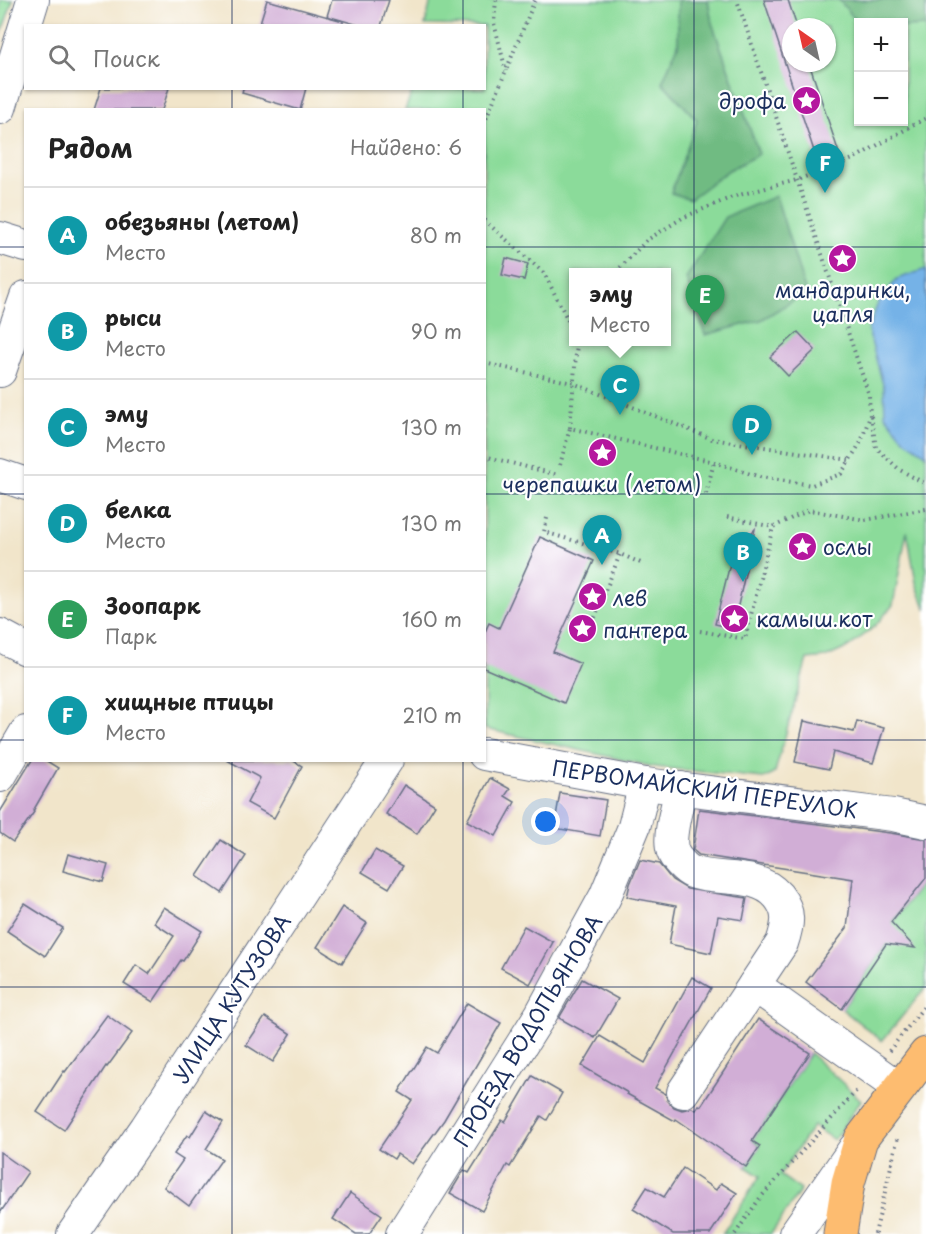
<!DOCTYPE html>
<html lang="ru">
<meta charset="utf-8">
<style>
:root{--surface:#fff;--page:#f2f2f2;--text:#222;--muted:#767676;--line:#e0e0e0;--accent:#0b8043}
body{margin:0;font-family:"Playpen Sans",sans-serif;background:var(--page);color:var(--text)}
.controls{position:absolute;right:18px;top:18px;display:grid;overflow:hidden;border-radius:0px;box-shadow:0 2px 4px #0004}
.controls button{width:54px;height:54px;display:grid;place-items:center;padding:0;border:0;border-bottom:2px solid var(--line);background:var(--surface);color:var(--text);font:30px sans-serif}
.compass{position:absolute;left:782px;top:18px;width:54px;height:54px;border-radius:50%;background:var(--surface);box-shadow:0 2px 4px #0004;rotate:326deg}
.you{position:absolute;left:546px;top:822px;width:21px;height:21px;margin:-15px;border:4px solid #fff;border-radius:50%;background:#1a73e8;box-shadow:0 0 0 9px #1a73e833}
.badge{display:grid;place-items:center;width:39px;height:39px;border-radius:50%;background:var(--accent);color:#fff;font-size:20px;font-weight:700}
.pin{position:absolute;translate:-50% -50px;filter:drop-shadow(0 2px 3px #0008)}
.pin::after{content:'';position:absolute;top:32px;width:21px;height:18px;background:inherit;clip-path:polygon(0 0,100% 0,50% 100%)}
.popup{position:absolute;left:569px;top:268px;width:102px;height:78px;box-sizing:border-box;display:grid;place-content:center;border-radius:0px;background:var(--surface);filter:drop-shadow(0 2px 4px #0005);font-size:20px;white-space:nowrap;color:var(--muted)}
.popup b{font-size:22px;color:var(--text)}
.popup::after{content:'';position:absolute;left:50%;top:100%;margin-left:-12px;border:12px solid transparent;border-top-color:var(--surface)}
.list{margin:0;padding:0;list-style:none}
h2{display:flex;justify-content:space-between;align-items:center;height:78px;margin:0;padding:0 24px;font-size:26px}
h2 small{font-size:20px;font-weight:400;color:var(--muted)}
.list li{display:grid;grid-template-columns:39px 1fr auto;gap:18px;align-items:center;box-sizing:border-box;height:96px;padding:0 24px;border-top:2px solid var(--line)}
.list b{display:block;font-size:22px;white-space:nowrap}
.list p{margin:0;font-size:20px;white-space:nowrap;color:var(--muted)}
.list em{font-size:20px;font-style:normal;color:var(--muted)}
.icon{flex:none;width:33px;height:33px;fill:none;stroke:currentColor;stroke-width:2;stroke-linecap:round;stroke-linejoin:round}
.map{position:relative;flex:none;width:926px;height:1234px;overflow:hidden}
.search{position:absolute;background:var(--surface);box-shadow:0 2px 4px #0004;left:24px;top:24px;width:462px;height:66px;display:flex;align-items:center;gap:15px;box-sizing:border-box;padding:0 21px;border-radius:0px;color:var(--muted);font-size:22px}
.panel{position:absolute;background:var(--surface);box-shadow:0 2px 4px #0004;left:24px;top:108px;width:462px;height:654px;border-radius:0px}
.map>svg:first-child{display:block}
</style>
<div class="map">
<svg width="926" height="1234" viewBox="0 0 926 1234">
<rect width="100%" height="100%" fill="#fff"/>
<filter id="ink" filterUnits="userSpaceOnUse"><feTurbulence type="fractalNoise" baseFrequency=".0167" numOctaves="2"/><feDisplacementMap in="SourceGraphic" scale="12" xChannelSelector="R" yChannelSelector="G"/><feConvolveMatrix kernelMatrix="1 2 1 2 8 2 1 2 1" color-interpolation-filters="sRGB"/></filter>
<filter id="wash" filterUnits="userSpaceOnUse"><feTurbulence type="fractalNoise" baseFrequency=".008" numOctaves="4" result="noise"/><feDisplacementMap in="SourceGraphic" scale="24" xChannelSelector="R" yChannelSelector="G"/><feGaussianBlur stdDeviation="1.35" result="paint"/><feColorMatrix in="noise" values="0 0 0 0 0 0 0 0 0 0 0 0 0 0 0 0 0 1.4 0 .05"/><feComposite in="paint" operator="in"/></filter>
<g filter="url(#wash)">
<rect width="100%" height="100%" fill="#f1e5ca"/>
<!-- green -->
<g fill="#8bdb9a" stroke="#53857c" stroke-width="1.5" fill-rule="evenodd">
<path d="M0 0H13L0 38Z"/>
<path d="M431 0H926V610L916 583 907 531 893 605 875 626 849 647 827 657 807 659 775 772 770 776 763 778 655 767 485 729 484 110H405L413 89 484 88V26L425 25ZM858 22H904V122H858ZM791 27H827V63H791ZM574 272H666V342H574Z"/>
<path d="M926 878V987L882 1041 842 1009 886 944 905 938 890 925Z"/>
<path d="M810 1053 861 1100 834 1140 813 1126 780 1175 801 1190 771 1234H722L760 1176 746 1167 760 1146 752 1141Z"/>
</g>
<!-- forest -->
<g fill="#70bb82" stroke="#467570" stroke-width="1.5">
<path d="M678 0H708L712 23 759 154 729 170 690 199 671 193 697 120 662 82 678 45Z"/>
<path d="M839 0H926V26L904 27V22L858 23Z"/>
<path d="M776 196 806 293 761 320 705 335 686 278 725 217Z"/>
</g>
<!-- water -->
<path fill="#74b2e7" stroke="#4870a2" stroke-width="1.5" d="M926 269V454L905 440 885 415 884 388 868 330 878 303 897 279Z"/>
<g id="blocks">
<!-- building -->
<g fill="#d1aed6">
<path d="M267 0 343 21V26H259Z"/>
<path d="M332 0H389L381 26H362L327 16Z"/>
<path d="M764 0H788L797 27H791V63H809L840 156 818 163Z"/>
<path d="M101 88H169L162 110H94Z"/>
<path d="M243 88H306L300 110 242 93Z"/>
<path d="M506 258 528 264 524 280 502 275Z"/>
<path d="M798 332 815 350 788 376 770 357Z"/>
<path d="M755 529 733 628 715 624 733 552Z"/>
<path d="M540 537 594 561 553 652 581 664 564 703 484 668V634L489 623 499 628Z"/>
<path d="M804 721 854 732 857 721 884 728 873 763 833 752 829 769 795 762Z"/>
<path d="M32 760H45L58 768 33 811 34 812 13 842 0 833V812Z"/>
<path d="M227 760H292L302 766 274 818 247 803 260 778Z"/>
<path d="M490 778 510 789 505 796 515 802 496 836 467 821Z"/>
<path d="M404 785 435 805 417 834 386 814Z"/>
<path d="M560 793 606 800 600 836 554 828Z"/>
<path d="M699 809 890 833 926 839V878L891 922 915 948 886 944 842 1009 806 982 847 928 853 879 699 855 693 850Z"/>
<path d="M221 840 246 856 222 893 197 876Z"/>
<path d="M375 850 403 866 389 888 362 872Z"/>
<path d="M68 854 108 865 103 882 63 871Z"/>
<path d="M640 860 659 864 672 880 687 889 747 898 743 920 718 916 711 953 669 944 676 906 627 897 630 884Z"/>
<path d="M25 904 63 928 45 956 7 931Z"/>
<path d="M164 907 202 931 183 961 181 960 153 1002 124 984 136 965 149 974 174 936 154 923Z"/>
<path d="M342 907 367 923 342 963 317 947Z"/>
<path d="M524 926 553 942 530 984 501 968Z"/>
<path d="M692 977 711 988 655 1088 666 1094 667 1100 674 1107 682 1110 692 1108 696 1110 699 1105 701 1106 758 1019 810 1053 752 1141 760 1146 746 1167 676 1119 675 1121 627 1094 628 1093 582 1066 600 1036 645 1063Z"/>
<path d="M582 979 618 999 595 1038 559 1018Z"/>
<path d="M467 1003 501 1023 444 1120 412 1164 397 1154 394 1159 379 1149 412 1100 399 1092 427 1047 437 1053Z"/>
<path d="M107 1015 132 1033 107 1067 106 1066 64 1130 37 1112 64 1071 65 1072Z"/>
<path d="M265 1017 291 1034 273 1062 246 1045Z"/>
<path d="M532 1076 562 1093 547 1120 541 1116 510 1167 507 1165 482 1211 450 1193 464 1170 469 1173 502 1120 505 1122Z"/>
<path d="M206 1111 223 1122 206 1149 222 1159 189 1206 164 1187 183 1160 174 1154 187 1135 190 1137Z"/>
<path d="M0 1152 28 1172 0 1213Z"/>
<path d="M683 1168 716 1190 721 1183 737 1193 710 1234H673L633 1209 647 1187 664 1197Z"/>
<path d="M350 1193 382 1215 369 1234H356L333 1219Z"/>
</g>
</g>
</g>
<g filter="url(#ink)">
<use href="#blocks" fill-opacity="0" stroke="#666f84" stroke-width="1.5"/>
<g fill="none" stroke-linecap="round" stroke-linejoin="round">
<defs>
<g id="minor">
<path d="M0 108 33 0"/>
<path d="M0 238 26 246"/>
<path d="M0 371 26 297"/>
<path d="M0 475 26 484"/>
<path d="M0 635 26 649"/>
<path d="M484 754 645 784 893 815 926 822"/>
<path d="M0 776 26 732"/>
<path d="M681 788C678 805 667 837 673 852 675 858 685 869 692 872 718 882 757 871 778 896 791 912 788 925 782 943L683 1092"/>
<path d="M754 985 899 1088"/>
<path d="M73 1234 146 1128 387 760"/>
<path d="M402 1234 541 1014 605 897 634 827 645 784"/>
<path d="M795 1234 855 1148"/>
</g>
<path id="major" d="M840 1234 848 1183 861 1139 926 1054"/>
</defs>
<!-- minor casing -->
<use href="#minor" stroke="#666f84" stroke-width="34"/>
<!-- major casing -->
<use href="#major" stroke="#666f84" stroke-width="35"/>
<!-- path -->
<g stroke="#666f84" stroke-width="4" stroke-dasharray="1.5 4.5" stroke-linecap="butt">
<path d="M496 0 494 23 506 71"/>
<path d="M484 124 535 0"/>
<path d="M484 220 544 273 574 332"/>
<path d="M616 272 647 240 684 217 735 196 797 180 853 159 926 118"/>
<path d="M484 363 573 383 712 439 849 460"/>
<path d="M871 416 876 448 900 470 926 484"/>
<path d="M570 428 577 342"/>
<path d="M484 456 558 475"/>
<path d="M560 465 570 428 714 462 760 477 812 485 841 474 861 442 870 416 869 395 737 0"/>
<path d="M706 494 714 462"/>
<path d="M727 517 773 527"/>
<path d="M547 518 544 532 620 554 643 564"/>
<path d="M700 631 745 639 773 527 809 510 865 520 926 509"/>
<path d="M586 640 620 554"/>
<path d="M889 1051 926 1004"/>
<path d="M735 1234 760 1198 858 1089"/>
<path d="M875 1234 898 1137"/>
</g>
<!-- minor -->
<use href="#minor" stroke="#fff" stroke-width="32"/>
<!-- major -->
<use href="#major" stroke="#fdbc70" stroke-width="33"/>
</g>
</g>
<!-- grid -->
<path fill="none" stroke="#1b2f5e" stroke-width="1.5" stroke-opacity="0.55" d="M232 0V26M463 0V26M694 0V1234M232 88V110M463 88V110M0 247H26M484 247H926M0 494H26M484 494H926M0 740H26M484 740H926M232 760V1234M463 760V1234M0 987H926"/>
<!-- icons -->
<defs>
<symbol id="sight-disc" viewBox="-11 -11 22 22"><circle r="9.5" fill="#b5179e" stroke="#fff"/><path d="M0-6L1.8-2.2L6-1.7L2.9 1.2L3.7 5.4L0 3.3L-3.7 5.4L-2.9 1.2L-6-1.7L-1.8-2.2Z" fill="#fff"/></symbol>
</defs>
<g fill-rule="evenodd">
<use href="#sight-disc" x="790" y="84" width="33" height="33"/>
<use href="#sight-disc" x="826" y="242" width="33" height="33"/>
<use href="#sight-disc" x="586" y="436" width="33" height="33"/>
<use href="#sight-disc" x="786" y="530" width="33" height="33"/>
<use href="#sight-disc" x="576" y="580" width="33" height="33"/>
<use href="#sight-disc" x="718" y="602" width="33" height="33"/>
<use href="#sight-disc" x="566" y="612" width="33" height="33"/>
</g>
<g text-anchor="middle" dominant-baseline="central" stroke-width="4.5" stroke-linejoin="round" paint-order="stroke">
<!-- poi labels -->
<g font-size="21" fill="#1b2f5e" stroke="#fff" text-anchor="start">
<text x="786" y="100" text-anchor="end">дрофа</text>
<text x="843" y="289" text-anchor="middle">мандаринки,<tspan x="843" dy="24">цапля</tspan></text>
<text x="602" y="483" text-anchor="middle">черепашки (летом)</text>
<text x="823" y="546">ослы</text>
<text x="613" y="597">лев</text>
<text x="756" y="618">камыш.кот</text>
<text x="603" y="629">пантера</text>
</g>
<!-- street labels -->
<g font-size="21" fill="#1b2f5e" stroke="#fff">
<text transform="translate(705 788) rotate(8)">ПЕРВОМАЙСКИЙ ПЕРЕУЛОК</text>
<text transform="translate(231 998) rotate(-57)">УЛИЦА КУТУЗОВА</text>
<text transform="translate(527 1030) rotate(-59)">ПРОЕЗД ВОДОПЬЯНОВА</text>
</g>
</g>
</svg>
<div class="controls">
<button>+</button>
<button>−</button>
</div>
<svg class="compass" viewBox="-18 -18 36 36"><path d="M0-13l5 13h-10z" fill="#e53935"/><path d="M0 13l5-13h-10z" fill="#767676"/></svg>
<div class="you"></div>
<div class="pin badge" style="left:602px;top:565px;background:#0f9aa8">A</div>
<div class="pin badge" style="left:743px;top:582px;background:#0f9aa8">B</div>
<div class="pin badge" style="left:620px;top:415px;background:#0f9aa8">C</div>
<div class="popup"><b>эму</b>Место</div>
<div class="pin badge" style="left:752px;top:455px;background:#0f9aa8">D</div>
<div class="pin badge" style="left:705px;top:325px;background:#2e9e5b">E</div>
<div class="pin badge" style="left:825px;top:193px;background:#0f9aa8">F</div>
<div class="search"><svg class="icon" aria-label="search" viewBox="0 0 24 24"><circle cx="10" cy="10" r="6"/><path d="M15 15l6 6"/></svg>Поиск</div>
<section class="panel">
<h2>Рядом<small>Найдено: 6</small></h2>
<ul class="list">
<li><span class="badge" style="background:#0f9aa8">A</span><div><b>обезьяны (летом)</b><p>Место</p></div><em>80 m</em></li>
<li><span class="badge" style="background:#0f9aa8">B</span><div><b>рыси</b><p>Место</p></div><em>90 m</em></li>
<li><span class="badge" style="background:#0f9aa8">C</span><div><b>эму</b><p>Место</p></div><em>130 m</em></li>
<li><span class="badge" style="background:#0f9aa8">D</span><div><b>белка</b><p>Место</p></div><em>130 m</em></li>
<li><span class="badge" style="background:#2e9e5b">E</span><div><b>Зоопарк</b><p>Парк</p></div><em>160 m</em></li>
<li><span class="badge" style="background:#0f9aa8">F</span><div><b>хищные птицы</b><p>Место</p></div><em>210 m</em></li>
</ul>
</section>
</div>
